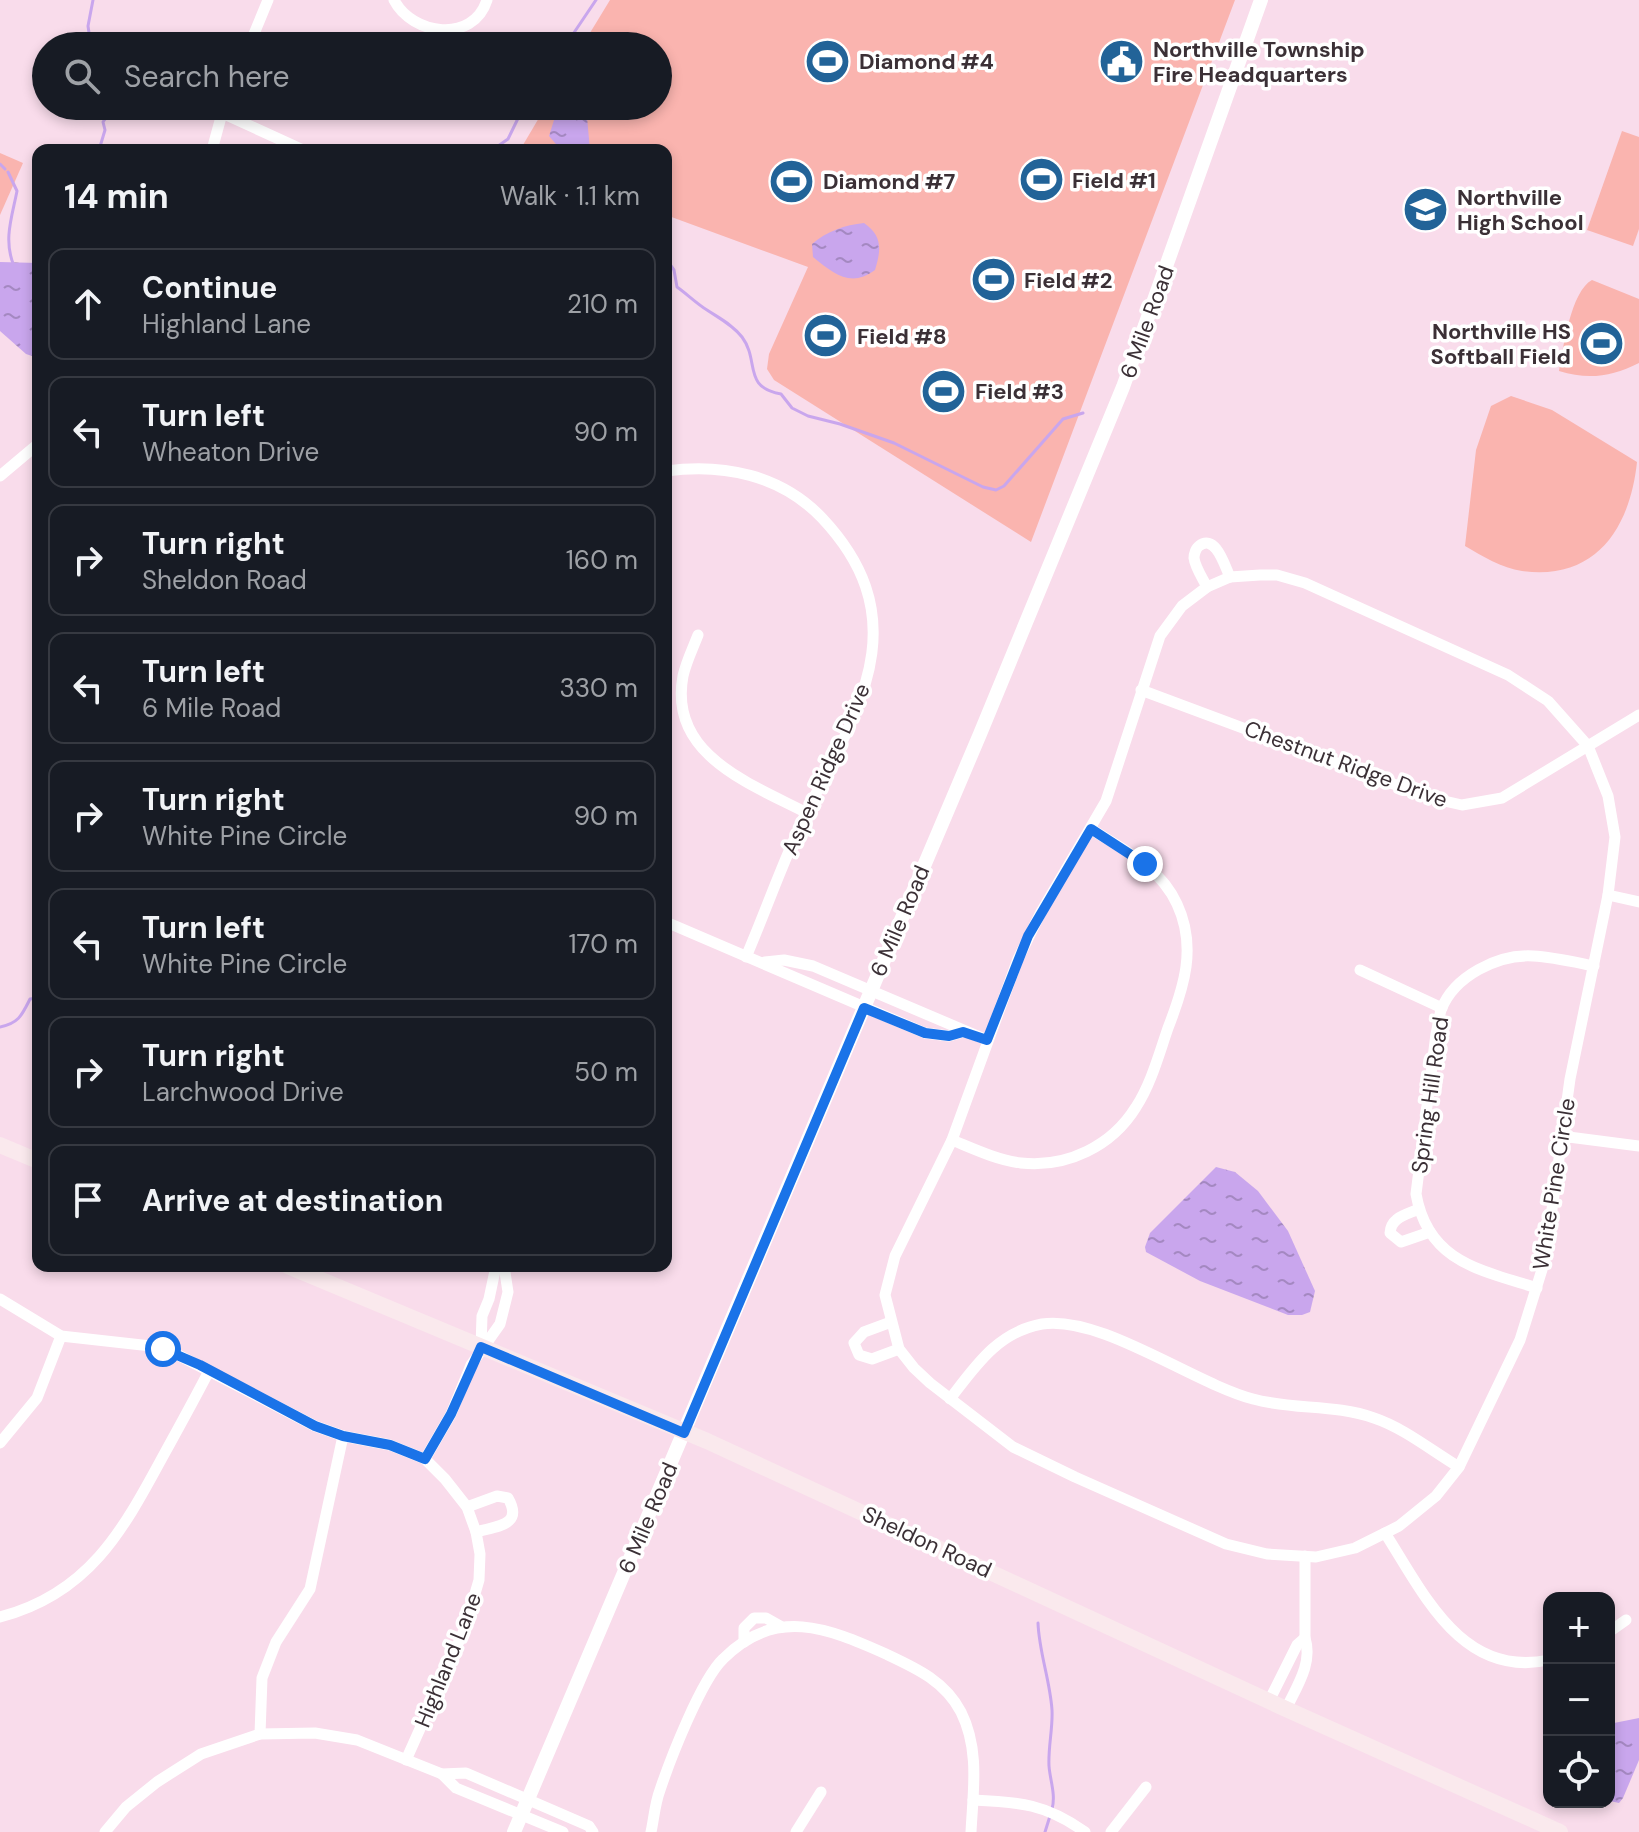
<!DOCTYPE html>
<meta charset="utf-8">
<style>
:root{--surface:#171b24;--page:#20242c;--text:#f1f3f6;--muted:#9ea1a6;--line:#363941}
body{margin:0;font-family:"DM Sans",sans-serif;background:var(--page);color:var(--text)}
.controls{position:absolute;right:24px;bottom:24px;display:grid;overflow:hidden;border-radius:16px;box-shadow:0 4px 12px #0003}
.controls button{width:72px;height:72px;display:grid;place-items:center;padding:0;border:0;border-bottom:2px solid var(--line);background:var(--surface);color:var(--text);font:40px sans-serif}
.stop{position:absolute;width:24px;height:24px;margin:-18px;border:6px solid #1a73e8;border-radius:50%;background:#fff}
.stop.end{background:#1a73e8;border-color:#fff;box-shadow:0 2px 8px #0008}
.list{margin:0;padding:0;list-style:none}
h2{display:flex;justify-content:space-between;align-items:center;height:104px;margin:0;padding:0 32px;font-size:34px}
h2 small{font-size:26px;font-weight:400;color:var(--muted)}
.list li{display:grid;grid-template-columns:52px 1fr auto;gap:24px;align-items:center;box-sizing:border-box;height:112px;margin:0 16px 16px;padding:0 16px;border:2px solid var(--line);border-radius:16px}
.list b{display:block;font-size:30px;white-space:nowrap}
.list p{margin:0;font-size:26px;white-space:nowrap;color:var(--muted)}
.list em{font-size:26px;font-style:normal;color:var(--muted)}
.icon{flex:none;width:44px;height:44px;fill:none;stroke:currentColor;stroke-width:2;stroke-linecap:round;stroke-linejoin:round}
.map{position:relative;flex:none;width:1639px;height:1832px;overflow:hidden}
.search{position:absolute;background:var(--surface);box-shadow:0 4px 12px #0003;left:32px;top:32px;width:640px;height:88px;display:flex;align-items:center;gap:20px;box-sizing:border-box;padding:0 28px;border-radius:44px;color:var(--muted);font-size:30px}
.panel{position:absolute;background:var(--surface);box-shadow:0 4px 12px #0003;left:32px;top:144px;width:640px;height:1128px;border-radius:16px}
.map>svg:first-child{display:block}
</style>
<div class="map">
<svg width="1639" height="1832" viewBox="0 0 1639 1832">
<defs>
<pattern id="water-ripples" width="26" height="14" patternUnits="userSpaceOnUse" patternTransform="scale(2)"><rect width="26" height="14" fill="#c9a6ed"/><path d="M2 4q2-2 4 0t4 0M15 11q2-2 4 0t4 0" fill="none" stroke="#a488c1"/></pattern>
</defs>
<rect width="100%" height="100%" fill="#f9dceb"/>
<!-- green -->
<g fill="#fab4af">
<path d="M610 0H1235L1031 542 774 380 767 369 769 354 808 267 666 215V150H520L546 106H658V46H582Z"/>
<path d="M1622 131 1639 137V229L1633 246 1587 230Z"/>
<path d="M0 153 23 163 0 215Z"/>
<path d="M1592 280 1639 299V363C1611 377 1588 380 1559 371 1563 348 1571 291 1592 280Z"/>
<path d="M1511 396 1552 410 1637 462C1630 528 1596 581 1522 571 1502 568 1482 556 1465 546L1476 450 1491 406Z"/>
</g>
<!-- water -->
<g fill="url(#water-ripples)">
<path d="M562 106H586L590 150H561L549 136 554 120Z"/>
<path d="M864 223C883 236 881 250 875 270 851 288 834 274 813 257L812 244C827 231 845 225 864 223Z"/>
<path d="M0 262 38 263V358L26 354 0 331Z"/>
<path d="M1216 1167 1235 1172 1258 1191 1288 1231 1315 1291 1310 1312 1302 1315H1288L1200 1281 1146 1252 1145 1247 1150 1233Z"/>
<path d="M1639 1718V1760L1623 1798 1619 1803 1610 1801 1609 1724Z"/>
</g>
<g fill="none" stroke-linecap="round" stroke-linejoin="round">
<!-- stream -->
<g stroke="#c9a6ed" stroke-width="3">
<path d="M91 46 88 26 93 0"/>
<path d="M565 46 596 0"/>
<path d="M99 150 105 130 103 122 108 115 100 106"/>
<path d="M499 150 498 146 508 139 524 106"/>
<path d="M0 164 5 169"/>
<path d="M8 172 17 191C12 217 3 240 14 266"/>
<path d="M666 259 674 270 677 287C687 294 697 304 707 310 719 318 733 325 742 337 760 361 742 387 781 394L792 408 808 416 840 424 894 443 983 487 996 490 1004 486 1063 419 1083 413"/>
<path d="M0 1027C19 1023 22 1015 30 999L38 998"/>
<path d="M1038 1623C1039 1652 1050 1680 1052 1710 1053 1728 1048 1747 1049 1766 1050 1780 1056 1795 1052 1809"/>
<path d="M1045 1832 1050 1816"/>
</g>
<!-- minor -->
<g stroke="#fff" stroke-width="11">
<path d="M394 0C412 35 473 44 487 0"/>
<path d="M249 46 268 0"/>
<path d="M222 113 303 150"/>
<path d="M212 150 224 106"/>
<path d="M666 471C723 463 781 475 822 518 918 620 859 709 807 811 784 858 767 908 746 957"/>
<path d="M0 476 38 444"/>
<path d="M1260 575H1277L1305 583 1508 675 1548 701 1588 746 1608 796 1615 837 1608 895 1570 1079 1545 1260 1520 1340 1459 1467 1436 1496 1399 1526 1355 1548 1316 1557 1267 1554 1226 1544 1075 1477 1013 1447 930 1383 914 1368 899 1349 885 1295 895 1256 952 1140 1018 959 1041 912 1106 801 1160 636 1182 606 1207 587 1230 577Z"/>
<path d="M1207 587C1203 579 1195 567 1194 558 1194 554 1196 548 1199 546 1216 533 1225 567 1230 577"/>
<path d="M698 635C693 648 686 662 683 676 668 755 751 784 807 813"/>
<path d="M1141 690 1431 798 1462 805 1502 798 1639 715"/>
<path d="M1608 895 1639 902"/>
<path d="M666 922 925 1033 949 1036 963 1032"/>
<path d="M765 962 784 960 813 966 987 1040"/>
<path d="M1360 970 1442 1008"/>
<path d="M1561 1136 1639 1146"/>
<path d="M952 1140C974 1149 997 1160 1021 1163 1067 1168 1112 1146 1136 1107 1151 1084 1159 1054 1168 1028 1184 987 1197 947 1177 904 1160 867 1124 850 1091 829"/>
<path d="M1419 1209C1406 1215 1391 1217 1390 1233L1401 1242 1430 1232"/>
<path d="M1537 1288C1480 1270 1428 1262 1416 1194L1436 1034C1438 1026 1439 1017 1441 1010 1454 976 1498 954 1533 956 1553 957 1574 962 1594 966"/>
<path d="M0 1299 61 1336 151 1346 178 1355 315 1426 343 1436 390 1445 425 1459 445 1479 467 1507 476 1532 480 1554 479 1580 465 1628 406 1760"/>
<path d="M891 1322 864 1332 854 1343 859 1355 872 1359 899 1349"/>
<path d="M481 1347 482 1316 489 1299 496 1266"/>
<path d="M950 1399C976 1365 998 1332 1042 1324 1101 1315 1193 1383 1253 1399 1293 1410 1335 1404 1374 1418 1404 1428 1432 1451 1459 1467"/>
<path d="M0 1443 37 1398 61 1336"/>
<path d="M425 1459 451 1414 471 1365 500 1324 508 1292 504 1266"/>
<path d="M467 1507 497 1496 508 1498C524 1526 496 1526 476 1532"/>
<path d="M1385 1533C1424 1594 1462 1679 1549 1660"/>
<path d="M0 1617C88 1594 122 1532 162 1458 178 1429 194 1400 209 1371"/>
<path d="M1609 1632 1626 1620"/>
<path d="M744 1642V1628L754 1618H766L782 1627"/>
<path d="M1269 1701 1297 1645 1305 1638"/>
<path d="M1286 1709C1297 1686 1313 1663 1305 1638V1556"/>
<path d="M260 1734 262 1678 276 1642 310 1589 343 1436"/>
<path d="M442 1774 456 1788 563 1832"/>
<path d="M973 1800C1020 1802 1046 1804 1085 1832"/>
<path d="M105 1832 126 1807 157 1782 201 1754 260 1734 315 1733 357 1740 442 1774 466 1773 589 1826 593 1832"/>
<path d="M651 1832C654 1818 655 1803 660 1790 670 1760 701 1680 723 1659 775 1606 828 1628 886 1654 916 1668 945 1681 961 1712 980 1750 973 1791 971 1832"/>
<path d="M796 1832 821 1792"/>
<path d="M1111 1832 1146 1787"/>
</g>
<!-- tertiary -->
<path stroke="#fff" stroke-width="14" d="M514 1832 980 734 1123 387 1261 0"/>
<!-- secondary -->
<g stroke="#fae9ed" stroke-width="16">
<path d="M0 1145 38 1161"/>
<path d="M288 1266 707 1441 1286 1709 1560 1832"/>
</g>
</g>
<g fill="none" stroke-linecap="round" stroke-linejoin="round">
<!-- route -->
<path stroke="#1a73e8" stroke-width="10" d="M163 1349 200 1365 315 1426 343 1436 390 1445 425 1459 451 1414 481 1347 684 1433 864 1008 925 1033 949 1036 963 1032 987 1040 1028 936 1091 829 1145 864"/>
</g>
<!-- icons -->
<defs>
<symbol id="stadium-disc" viewBox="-11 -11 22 22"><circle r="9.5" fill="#226398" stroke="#fff"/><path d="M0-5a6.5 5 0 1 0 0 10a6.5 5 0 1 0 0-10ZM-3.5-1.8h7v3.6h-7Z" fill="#fff"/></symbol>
<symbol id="civic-disc" viewBox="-11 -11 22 22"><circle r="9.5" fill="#226398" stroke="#fff"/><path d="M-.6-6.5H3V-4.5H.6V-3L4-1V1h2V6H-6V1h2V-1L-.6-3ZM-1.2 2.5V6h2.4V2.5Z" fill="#fff"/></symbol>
<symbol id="school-disc" viewBox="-11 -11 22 22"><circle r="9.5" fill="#226398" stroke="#fff"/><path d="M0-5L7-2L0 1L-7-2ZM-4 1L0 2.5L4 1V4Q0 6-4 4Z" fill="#fff"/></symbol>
</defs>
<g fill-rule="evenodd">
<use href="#stadium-disc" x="802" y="36" width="51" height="51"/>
<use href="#civic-disc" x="1096" y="36" width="51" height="51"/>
<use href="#stadium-disc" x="1016" y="154" width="51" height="51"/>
<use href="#stadium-disc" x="766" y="156" width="51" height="51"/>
<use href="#school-disc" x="1400" y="184" width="51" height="51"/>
<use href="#stadium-disc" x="968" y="254" width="51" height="51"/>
<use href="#stadium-disc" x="800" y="310" width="51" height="51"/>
<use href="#stadium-disc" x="1576" y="318" width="51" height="51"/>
<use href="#stadium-disc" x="918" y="366" width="51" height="51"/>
</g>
<g text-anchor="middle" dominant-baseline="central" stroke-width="7" stroke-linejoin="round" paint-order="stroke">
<!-- poi labels -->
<g font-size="22" font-weight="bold" fill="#3b3036" stroke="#fff" text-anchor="start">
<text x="1153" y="49">Northville Township<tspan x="1153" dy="25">Fire Headquarters</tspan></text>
<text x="859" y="61">Diamond #4</text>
<text x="1072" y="180">Field #1</text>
<text x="823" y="181">Diamond #7</text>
<text x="1457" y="197">Northville<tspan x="1457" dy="25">High School</tspan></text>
<text x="1024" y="280">Field #2</text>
<text x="1571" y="331" text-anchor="end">Northville HS<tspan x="1571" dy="25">Softball Field</tspan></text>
<text x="857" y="336">Field #8</text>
<text x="975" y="391">Field #3</text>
</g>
<!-- street labels -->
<g font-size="22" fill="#3b3036" stroke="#fff">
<text transform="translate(1147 322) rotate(-70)">6 Mile Road</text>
<text transform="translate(1346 764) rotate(20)">Chestnut Ridge Drive</text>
<text transform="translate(826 769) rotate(-66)">Aspen Ridge Drive</text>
<text transform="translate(900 921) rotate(-67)">6 Mile Road</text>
<text transform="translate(1430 1095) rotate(-82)">Spring Hill Road</text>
<text transform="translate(1554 1184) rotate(-81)">White Pine Circle</text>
<text transform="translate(648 1518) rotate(-67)">6 Mile Road</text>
<text transform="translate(927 1542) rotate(25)">Sheldon Road</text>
<text transform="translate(448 1660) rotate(-68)">Highland Lane</text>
</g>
</g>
</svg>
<div class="controls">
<button>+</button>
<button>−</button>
<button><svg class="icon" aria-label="locate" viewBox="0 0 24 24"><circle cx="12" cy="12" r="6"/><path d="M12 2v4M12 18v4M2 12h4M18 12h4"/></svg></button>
</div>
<div class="stop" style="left:163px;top:1349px"></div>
<div class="stop end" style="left:1145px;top:864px"></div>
<div class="search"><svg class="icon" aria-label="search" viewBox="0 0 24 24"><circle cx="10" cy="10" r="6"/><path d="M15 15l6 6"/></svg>Search here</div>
<section class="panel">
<h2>14 min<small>Walk · 1.1 km</small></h2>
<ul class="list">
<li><svg class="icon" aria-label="ahead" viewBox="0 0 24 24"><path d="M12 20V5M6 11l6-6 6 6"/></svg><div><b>Continue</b><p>Highland Lane</p></div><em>210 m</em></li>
<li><svg class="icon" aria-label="left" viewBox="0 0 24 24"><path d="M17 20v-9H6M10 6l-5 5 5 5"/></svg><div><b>Turn left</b><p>Wheaton Drive</p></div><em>90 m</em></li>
<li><svg class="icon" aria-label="right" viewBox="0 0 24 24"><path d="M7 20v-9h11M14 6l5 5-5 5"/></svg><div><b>Turn right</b><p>Sheldon Road</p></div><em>160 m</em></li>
<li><svg class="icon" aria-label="left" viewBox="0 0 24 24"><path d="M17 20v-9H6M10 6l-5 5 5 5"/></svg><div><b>Turn left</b><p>6 Mile Road</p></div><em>330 m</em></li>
<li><svg class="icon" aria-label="right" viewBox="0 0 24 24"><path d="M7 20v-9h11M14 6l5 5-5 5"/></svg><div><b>Turn right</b><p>White Pine Circle</p></div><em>90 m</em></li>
<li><svg class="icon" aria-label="left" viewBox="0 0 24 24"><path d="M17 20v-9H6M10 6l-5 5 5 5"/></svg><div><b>Turn left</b><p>White Pine Circle</p></div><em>170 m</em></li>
<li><svg class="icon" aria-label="right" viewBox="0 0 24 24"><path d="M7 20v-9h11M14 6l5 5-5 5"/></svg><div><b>Turn right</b><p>Larchwood Drive</p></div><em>50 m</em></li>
<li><svg class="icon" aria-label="arrive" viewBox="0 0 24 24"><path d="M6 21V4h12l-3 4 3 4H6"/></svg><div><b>Arrive at destination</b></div></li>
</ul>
</section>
</div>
